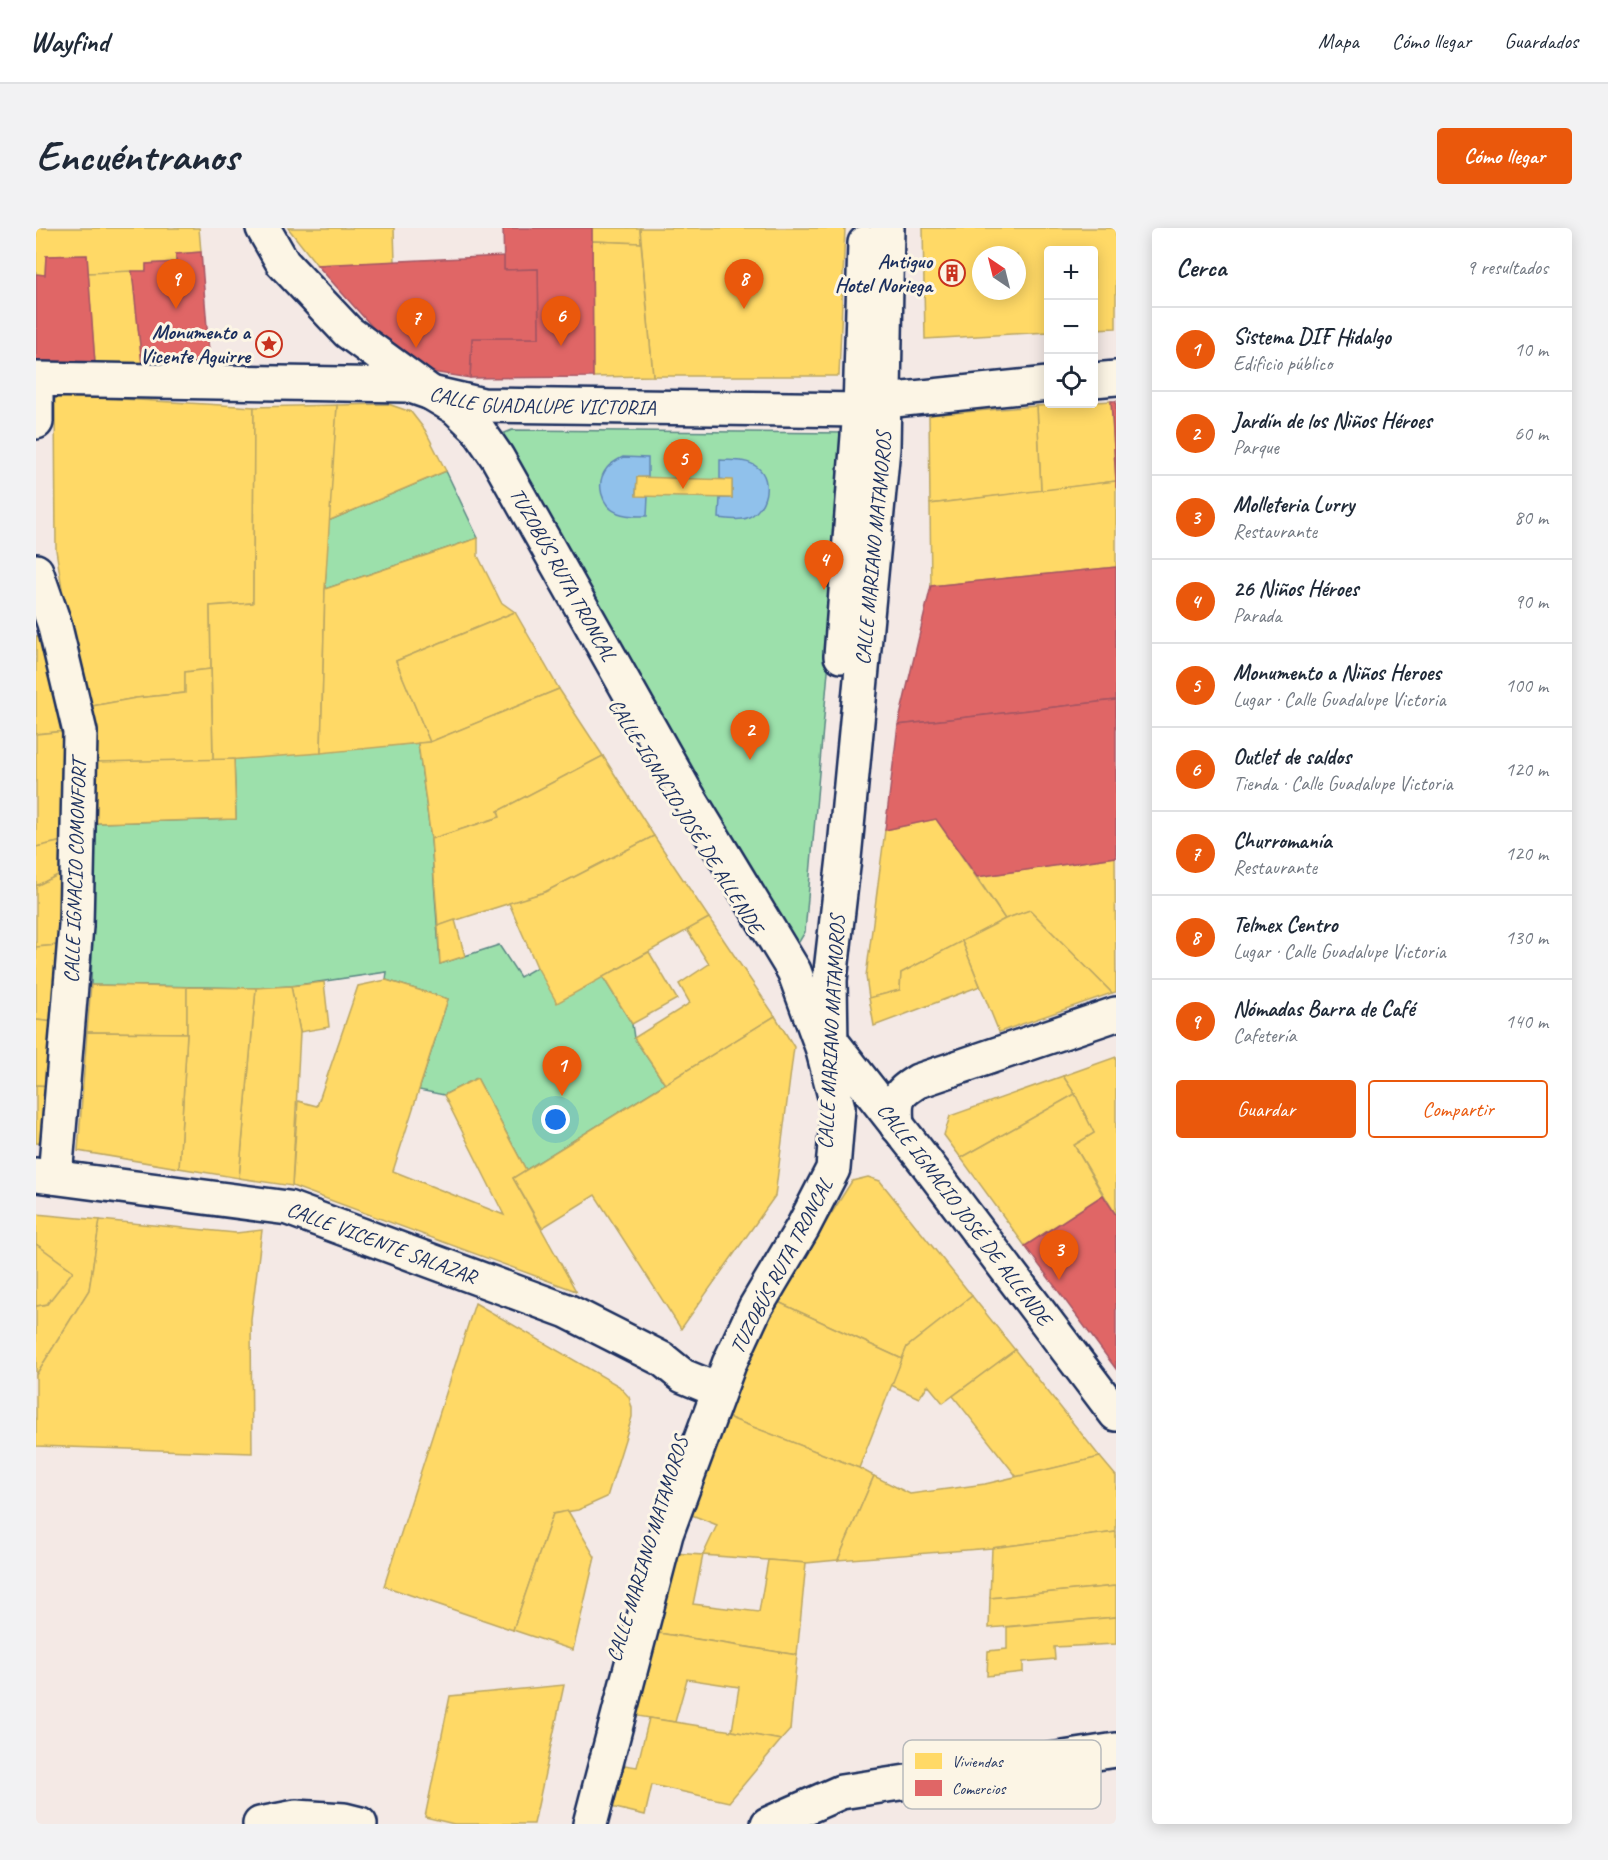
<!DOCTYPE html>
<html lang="es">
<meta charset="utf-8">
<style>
:root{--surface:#fff;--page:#f2f2f3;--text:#1f2937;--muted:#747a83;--line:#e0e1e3;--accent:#ea580c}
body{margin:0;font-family:Caveat,sans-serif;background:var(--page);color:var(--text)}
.controls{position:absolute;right:18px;top:18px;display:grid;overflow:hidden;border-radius:6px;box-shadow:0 3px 15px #0003}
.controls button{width:54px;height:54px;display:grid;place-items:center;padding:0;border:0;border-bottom:2px solid var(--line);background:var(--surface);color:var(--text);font:30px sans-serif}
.compass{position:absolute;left:936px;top:18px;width:54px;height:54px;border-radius:50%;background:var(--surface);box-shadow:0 3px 15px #0003;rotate:325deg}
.you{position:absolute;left:520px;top:892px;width:21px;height:21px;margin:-15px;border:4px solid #fff;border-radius:50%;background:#1a73e8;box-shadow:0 0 0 9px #1a73e833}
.badge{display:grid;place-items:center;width:39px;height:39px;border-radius:50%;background:var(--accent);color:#fff;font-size:20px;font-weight:700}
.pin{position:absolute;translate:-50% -50px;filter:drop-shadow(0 2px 3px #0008)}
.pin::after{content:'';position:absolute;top:32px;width:21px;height:18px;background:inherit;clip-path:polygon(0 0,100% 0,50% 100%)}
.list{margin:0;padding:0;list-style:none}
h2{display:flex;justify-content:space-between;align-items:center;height:78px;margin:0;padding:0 24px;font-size:26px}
h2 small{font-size:20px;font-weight:400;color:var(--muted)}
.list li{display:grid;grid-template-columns:39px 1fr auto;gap:18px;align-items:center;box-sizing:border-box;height:84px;padding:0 24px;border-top:2px solid var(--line)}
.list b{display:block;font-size:22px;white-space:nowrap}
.list p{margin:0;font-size:20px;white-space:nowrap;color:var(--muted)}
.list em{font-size:20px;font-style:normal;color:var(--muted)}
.actions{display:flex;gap:12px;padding:18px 24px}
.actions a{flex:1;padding:14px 0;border:2px solid var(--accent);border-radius:6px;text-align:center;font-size:21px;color:var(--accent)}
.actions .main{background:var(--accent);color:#fff}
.icon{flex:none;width:33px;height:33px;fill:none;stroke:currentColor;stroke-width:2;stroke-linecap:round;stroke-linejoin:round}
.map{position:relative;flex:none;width:1080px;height:1596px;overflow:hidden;border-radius:6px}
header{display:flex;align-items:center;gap:36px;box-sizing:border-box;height:84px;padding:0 30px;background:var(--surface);border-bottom:2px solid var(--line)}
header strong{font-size:28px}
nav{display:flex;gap:33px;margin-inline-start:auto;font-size:21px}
.intro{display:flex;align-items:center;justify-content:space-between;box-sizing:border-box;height:144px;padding:0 36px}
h1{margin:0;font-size:42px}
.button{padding:15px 27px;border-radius:6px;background:var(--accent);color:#fff;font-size:21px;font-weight:700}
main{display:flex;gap:36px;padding:0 36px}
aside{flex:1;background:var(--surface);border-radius:6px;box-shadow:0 3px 15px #0003}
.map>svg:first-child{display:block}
</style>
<header>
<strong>Wayfind</strong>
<nav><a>Mapa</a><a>Cómo llegar</a><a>Guardados</a></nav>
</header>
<div class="intro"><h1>Encuéntranos</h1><a class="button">Cómo llegar</a></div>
<main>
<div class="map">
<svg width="1080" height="1596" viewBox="0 0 1080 1596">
<rect width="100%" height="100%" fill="#f4e9e5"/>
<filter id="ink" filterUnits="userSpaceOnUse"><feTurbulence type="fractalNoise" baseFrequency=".0167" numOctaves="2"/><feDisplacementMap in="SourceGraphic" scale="12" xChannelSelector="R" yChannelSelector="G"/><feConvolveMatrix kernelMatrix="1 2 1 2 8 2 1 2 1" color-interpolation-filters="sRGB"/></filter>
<g filter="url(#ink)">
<!-- green -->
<g fill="#9ce0ab" stroke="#5c8884" stroke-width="1.5">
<path d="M476 202 813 205 769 704 763 714H753L464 210 466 206Z"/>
<path d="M410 243 442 310 289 361 292 293Z"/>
<path d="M382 515 395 611 404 736 463 717 484 749 501 739 567 749 596 796 598 810 629 856 490 942 441 850 408 867 383 862 412 771 350 752 351 744 255 758 220 760 55 757 59 595 200 591 198 531Z"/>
</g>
<!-- water -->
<g fill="#90c1eb" stroke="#6187b3" stroke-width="1.5">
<path d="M587 229 612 230V249L601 250 600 267 612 268 611 288C602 288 591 289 582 285 565 278 559 255 571 240 575 235 581 232 587 229Z"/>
<path d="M684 232C696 233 711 231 721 239 738 252 730 283 711 290 703 293 692 291 683 290L684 270H696V253L684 251Z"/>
</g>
<!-- homes -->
<g fill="#ffd966" stroke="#bba664" stroke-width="1.5" fill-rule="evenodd">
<path d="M0 0H163L165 24 140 26V34L110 36V43L52 45 51 27 10 28 9 47 0 46Z"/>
<path d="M252 0H358L359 34 281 37Z"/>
<path d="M556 0H604L605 15 556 13Z"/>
<path d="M604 0H809L803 148H617Z"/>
<path d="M887 0H1080V100L1058 101V22H1012V104L889 111ZM945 27H981V63H945Z"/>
<path d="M556 13 605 15 617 148 557 149Z"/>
<path d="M96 43 106 136 59 135 52 45Z"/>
<path d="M19 167 218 179 217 375 174 378 175 441 149 444V465L100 470 56 478 29 379 20 322Z"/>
<path d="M1075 173 1080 253 1005 263 1001 178Z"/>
<path d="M352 176 375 184 389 202 410 243 292 293 301 177Z"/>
<path d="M301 177 289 361 285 525 177 533 174 378 217 375 218 179Z"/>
<path d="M1001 178 1005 263 894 276 893 187Z"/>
<path d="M601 249 696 252V270L600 268Z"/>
<path d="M1080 253V339L895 358 894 276Z"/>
<path d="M442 310V328L465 374 479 384 360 433 394 514 285 525 289 361Z"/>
<path d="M479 384 523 461 394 514 360 433Z"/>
<path d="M9 406 30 503 0 506V408Z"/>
<path d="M175 441 177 533 60 534 56 478 100 470 149 465V444Z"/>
<path d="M523 461 567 528 462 583 464 589 395 611 382 515 394 514Z"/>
<path d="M30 503 27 613 0 619V506Z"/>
<path d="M567 528 618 608 509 664 402 698 395 611 464 589 462 583Z"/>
<path d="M198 531 200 591 59 595 60 534Z"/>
<path d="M900 591 969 691 865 745 864 762 833 770 830 748 849 602Z"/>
<path d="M618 608 673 690 521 775 501 739 473 675 509 664Z"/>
<path d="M27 613 26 645 0 658V619Z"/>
<path d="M1079 629 1080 764 1076 765 994 682 969 691 941 649Z"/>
<path d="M26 645 23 717 0 719V658Z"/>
<path d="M994 682 1076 765 963 804 926 713 969 691Z"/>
<path d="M673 690 739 788 629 856 598 810 654 775 643 756 673 736 651 702Z"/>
<path d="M419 692 429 728 404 736 402 698Z"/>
<path d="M926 713 944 758 838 798 833 770 864 762 865 745Z"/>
<path d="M23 717 19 794 0 792V719Z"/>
<path d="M613 724 641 771 596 796 567 749Z"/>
<path d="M350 752 412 771 357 943 468 987 408 867 441 850 490 942 477 950 540 1063 256 958 262 873 281 878 322 758Z"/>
<path d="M288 754 293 799 264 804 255 758Z"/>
<path d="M55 757 151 759V805L51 804Z"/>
<path d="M255 758 264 804 256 958 203 950 220 760Z"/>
<path d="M151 759 220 760 203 950 143 940 151 805Z"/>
<path d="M739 788 758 819 739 968 645 1101 559 967 506 1000 477 950Z"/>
<path d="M0 792 19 794 15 858 0 857Z"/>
<path d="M51 804 151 805 143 940 42 923Z"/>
<path d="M1080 829V987L1038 917 1058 905 1039 866 1027 848Z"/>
<path d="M1027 848 1039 866 925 930 908 907 914 888Z"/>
<path d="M0 857 15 858 10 916 0 915Z"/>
<path d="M1039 866 1058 905 1038 917 1067 967 989 1018 925 930Z"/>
<path d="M832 949 844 953 936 1068 871 1119 866 1131 740 1073 816 953Z"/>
<path d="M0 986 64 992 53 1062 0 1147V1078L11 1076 37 1043 0 1016Z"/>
<path d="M64 992 200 1005 226 1002 215 1091 216 1225 0 1218V1147L53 1062Z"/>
<path d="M0 1016 37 1043 11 1076 0 1078Z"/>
<path d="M936 1068 979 1122 907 1175 892 1157 883 1170 855 1157 871 1119Z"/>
<path d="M740 1073 866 1131 823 1240 686 1187Z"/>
<path d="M439 1075 583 1158 593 1169 596 1180V1189L571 1269 542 1282 517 1286 477 1402 348 1358Z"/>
<path d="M979 1122 1064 1229 981 1249 917 1168Z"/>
<path d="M686 1187 823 1240 838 1248 802 1332 770 1335 667 1327 681 1297 651 1285Z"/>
<path d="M1064 1229 1080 1248V1304L956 1320 802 1332 838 1248 874 1266 949 1256Z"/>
<path d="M532 1283 559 1329 537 1422 477 1402 517 1286Z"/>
<path d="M1080 1304V1358L954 1370 956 1320Z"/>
<path d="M637 1325 667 1327 657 1376 723 1384 732 1332 770 1335 761 1427 616 1404Z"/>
<path d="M1080 1358V1389L953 1400 954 1370Z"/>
<path d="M1080 1389V1416L1018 1419 1019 1431 987 1434V1444L951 1448 952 1423 971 1421V1399Z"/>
<path d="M616 1404 761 1427 754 1502 745 1512 696 1503 703 1459 651 1451 639 1494 595 1487Z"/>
<path d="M528 1457 498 1596H418L389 1589 414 1468Z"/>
<path d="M613 1490 696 1503 745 1512 693 1574 616 1557 609 1587 571 1578 582 1536 601 1539Z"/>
</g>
<!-- shops -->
<g fill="#e06666" stroke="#a55664" stroke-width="1.5">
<path d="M467 0H556L557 149 434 150 436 110H503L502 41 468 42Z"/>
<path d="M165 24 174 137 106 136 96 43H110V36L140 34V26Z"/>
<path d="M51 27 59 135 0 134V46L9 47 10 28Z"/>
<path d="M468 28V42L502 41 503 110H436L434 150 396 144 375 134 349 113 281 37Z"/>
<path d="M1075 173H1080V260V253Z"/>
<path d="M1080 339V472L862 497 895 358Z"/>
<path d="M1080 472V629L941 649 900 591 849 602 862 497Z"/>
<path d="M1067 967 1080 987V1141L989 1018Z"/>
</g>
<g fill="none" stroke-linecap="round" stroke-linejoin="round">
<defs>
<g id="minor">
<path id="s1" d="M227 0 247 35 312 104 395 165 420 180 441 200 461 229 649 563 758 743 786 819 802 880 797 941 767 999 719 1080 693 1136 630 1306 554 1596"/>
<path d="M1058 152 1080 150"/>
<path id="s2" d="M0 194V151L372 157 395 165 447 177 824 182 849 173 1012 156"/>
<path d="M0 343 18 395 44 504 40 698 19 949"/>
<path d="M805 428 824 182 829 15"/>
<path id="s3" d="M788 804 889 933 1080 1186"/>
<path id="s4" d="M795 820 794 752 808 630 847 220 851 0"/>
<path d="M861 898C859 872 859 867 882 853L1080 786"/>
<path id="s5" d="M0 947 252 980 531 1083 626 1131 647 1148 669 1157"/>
<path d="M224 1596 260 1589 308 1592 324 1596"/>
<path d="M732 1596 805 1564 1080 1522"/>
</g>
</defs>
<!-- minor casing -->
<use href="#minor" stroke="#1b2f5e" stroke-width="38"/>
<!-- minor -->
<use href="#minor" stroke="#fcf5e5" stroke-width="33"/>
</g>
</g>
<!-- icons -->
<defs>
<symbol id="building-ring" viewBox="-11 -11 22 22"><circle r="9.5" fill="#fcf5e5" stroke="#c8321e" stroke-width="1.5"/><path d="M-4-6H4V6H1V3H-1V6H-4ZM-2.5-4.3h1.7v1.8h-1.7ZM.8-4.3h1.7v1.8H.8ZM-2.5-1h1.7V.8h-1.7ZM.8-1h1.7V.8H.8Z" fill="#c8321e"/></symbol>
<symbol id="sight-ring" viewBox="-11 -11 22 22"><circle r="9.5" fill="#fcf5e5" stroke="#c8321e" stroke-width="1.5"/><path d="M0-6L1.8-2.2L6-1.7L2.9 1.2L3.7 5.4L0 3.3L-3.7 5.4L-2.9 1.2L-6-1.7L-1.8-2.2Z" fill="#c8321e"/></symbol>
</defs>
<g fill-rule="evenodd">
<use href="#building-ring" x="901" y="30" width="30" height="30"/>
<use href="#sight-ring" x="218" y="101" width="30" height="30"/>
</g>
<g text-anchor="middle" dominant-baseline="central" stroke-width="6" stroke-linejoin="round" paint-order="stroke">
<!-- poi labels -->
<g font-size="21" font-weight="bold" fill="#1b2f5e" stroke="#fcf5e5" text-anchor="end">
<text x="896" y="33">Antiguo<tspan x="896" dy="24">Hotel Noriega</tspan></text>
<text x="214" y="104">Monumento a<tspan x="214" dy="24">Vicente Aguirre</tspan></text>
</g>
<!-- street labels -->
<g font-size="21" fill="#1b2f5e" stroke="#fcf5e5">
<text stroke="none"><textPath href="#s2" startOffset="552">CALLE GUADALUPE VICTORIA</textPath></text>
<text stroke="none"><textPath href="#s4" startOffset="502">CALLE MARIANO MATAMOROS</textPath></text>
<text stroke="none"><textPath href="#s1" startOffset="466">TUZOBÚS RUTA TRONCAL</textPath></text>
<text transform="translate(650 588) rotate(58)">CALLE IGNACIO JOSÉ DE ALLENDE</text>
<text transform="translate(39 643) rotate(-88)">CALLE IGNACIO COMONFORT</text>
<text transform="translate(795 804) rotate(-87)">CALLE MARIANO MATAMOROS</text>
<text stroke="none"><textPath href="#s3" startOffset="230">CALLE IGNACIO JOSÉ DE ALLENDE</textPath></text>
<text stroke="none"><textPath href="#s5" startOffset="354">CALLE VICENTE SALAZAR</textPath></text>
<text transform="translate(745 1038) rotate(-62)">TUZOBÚS RUTA TRONCAL</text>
<text transform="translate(611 1321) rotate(-73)">CALLE MARIANO MATAMOROS</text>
</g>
</g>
<!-- legend -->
<rect x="867" y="1512" width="198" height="69" rx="9" fill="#fcf5e5" stroke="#b8babc" stroke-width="1.5"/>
<rect x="879" y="1525" width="27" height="16" fill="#ffd966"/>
<rect x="879" y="1552" width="27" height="16" fill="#e06666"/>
<g font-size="16" fill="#1b2f5e">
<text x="916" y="1539">Viviendas</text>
<text x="916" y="1566">Comercios</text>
</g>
</svg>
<div class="controls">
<button>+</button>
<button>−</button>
<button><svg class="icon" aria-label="locate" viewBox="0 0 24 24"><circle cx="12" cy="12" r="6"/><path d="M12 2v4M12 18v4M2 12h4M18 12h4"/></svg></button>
</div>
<svg class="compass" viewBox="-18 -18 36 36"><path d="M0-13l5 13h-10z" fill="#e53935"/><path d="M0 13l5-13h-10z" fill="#747a83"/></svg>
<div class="you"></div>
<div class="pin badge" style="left:526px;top:868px">1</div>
<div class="pin badge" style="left:714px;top:532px">2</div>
<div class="pin badge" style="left:1023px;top:1052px">3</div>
<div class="pin badge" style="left:788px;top:362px">4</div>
<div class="pin badge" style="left:647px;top:261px">5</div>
<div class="pin badge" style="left:525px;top:118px">6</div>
<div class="pin badge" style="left:380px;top:120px">7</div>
<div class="pin badge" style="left:708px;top:81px">8</div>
<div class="pin badge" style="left:140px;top:81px">9</div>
</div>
<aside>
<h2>Cerca<small>9 resultados</small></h2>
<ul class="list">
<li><span class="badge">1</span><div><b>Sistema DIF Hidalgo</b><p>Edificio público</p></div><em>10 m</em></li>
<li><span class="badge">2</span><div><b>Jardín de los Niños Héroes</b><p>Parque</p></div><em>60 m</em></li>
<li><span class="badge">3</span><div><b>Molleteria Lurry</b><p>Restaurante</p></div><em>80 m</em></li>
<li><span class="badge">4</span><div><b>26 Niños Héroes</b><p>Parada</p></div><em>90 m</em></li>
<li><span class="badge">5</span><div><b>Monumento a Niños Heroes</b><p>Lugar · Calle Guadalupe Victoria</p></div><em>100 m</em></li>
<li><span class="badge">6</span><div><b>Outlet de saldos</b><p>Tienda · Calle Guadalupe Victoria</p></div><em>120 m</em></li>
<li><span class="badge">7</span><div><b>Churromanía</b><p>Restaurante</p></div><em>120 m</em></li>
<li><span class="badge">8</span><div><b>Telmex Centro</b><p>Lugar · Calle Guadalupe Victoria</p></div><em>130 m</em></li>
<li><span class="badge">9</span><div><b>Nómadas Barra de Café</b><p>Cafetería</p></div><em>140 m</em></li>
</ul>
<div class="actions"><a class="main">Guardar</a><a>Compartir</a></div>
</aside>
</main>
